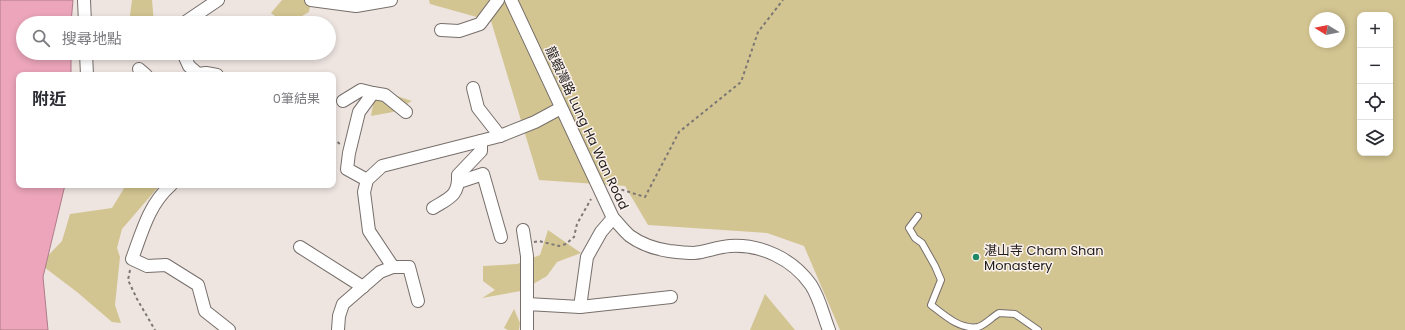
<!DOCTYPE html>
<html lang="zh-TW">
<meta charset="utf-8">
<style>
:root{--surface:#fff;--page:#f2f2f3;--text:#2b2b33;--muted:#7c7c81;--line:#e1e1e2}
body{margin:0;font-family:Poppins,"Noto Sans TC",sans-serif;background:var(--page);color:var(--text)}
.controls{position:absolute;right:12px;top:12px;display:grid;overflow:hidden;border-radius:8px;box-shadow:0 2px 6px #0003}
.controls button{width:36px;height:36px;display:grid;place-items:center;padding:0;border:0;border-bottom:1px solid var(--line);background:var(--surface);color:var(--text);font:20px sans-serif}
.compass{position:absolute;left:1309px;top:12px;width:36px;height:36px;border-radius:50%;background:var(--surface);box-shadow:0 2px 6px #0003;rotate:280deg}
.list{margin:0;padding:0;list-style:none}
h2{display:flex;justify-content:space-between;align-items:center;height:52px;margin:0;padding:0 16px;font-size:17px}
h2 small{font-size:13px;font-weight:400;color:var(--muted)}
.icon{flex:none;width:22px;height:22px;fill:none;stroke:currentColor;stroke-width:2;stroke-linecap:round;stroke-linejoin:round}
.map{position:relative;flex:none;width:1405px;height:330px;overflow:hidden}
.search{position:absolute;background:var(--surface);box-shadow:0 2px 6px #0003;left:16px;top:16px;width:320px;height:44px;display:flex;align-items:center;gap:10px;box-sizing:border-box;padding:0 14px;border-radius:22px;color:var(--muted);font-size:15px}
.panel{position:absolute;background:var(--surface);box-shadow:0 2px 6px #0003;left:16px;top:72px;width:320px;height:116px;border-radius:8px}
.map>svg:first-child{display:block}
</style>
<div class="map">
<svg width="1405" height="330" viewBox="0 0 1405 330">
<rect width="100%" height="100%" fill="#eee5e1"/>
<!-- green -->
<g fill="#d3c591" fill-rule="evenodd">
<path d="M132 0H152L154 23H129Z"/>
<path d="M282 0H311L309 12C289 23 290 28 271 13Z"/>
<path d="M429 0H1405V330H840L804 246 767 233 648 225 625 186 539 180 491 21 430 4ZM1360 15H1390V153H1360ZM1315 18H1339V42H1315Z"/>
<path d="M394 95 412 101 393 112 371 116 374 99Z"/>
<path d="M126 185H160L122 229 117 248 120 257 115 305 121 323 112 322 77 292 40 264 62 241 70 214 112 208Z"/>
<path d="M548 230 581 253 557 262 547 276 521 291 482 298 495 290 483 281V266L517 264 540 255Z"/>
<path d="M765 294 795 330H750Z"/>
<path d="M514 309 520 323 519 330H508L504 328Z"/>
</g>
<!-- water -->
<path fill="#eca5ba" stroke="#ae7c8a" d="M0 0H73L71 23H23V53H71V75H19V185H65L43 277 48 330H0Z"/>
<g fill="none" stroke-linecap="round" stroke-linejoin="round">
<defs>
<path id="lane" d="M918 216 909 228 915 238 922 243 935 266 941 280 931 305C944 315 960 330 978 327 985 325 992 317 999 313L1015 314 1038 330"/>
<g id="street">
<path d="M84 0 85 23"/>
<path d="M311 0 356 6 391 0"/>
<path d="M511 0 613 218C619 224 624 231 630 236 641 244 656 249 669 251 677 252 686 253 694 253 706 252 717 247 730 246 761 244 793 259 811 285 820 299 823 315 829 330"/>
<path d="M184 23 218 0"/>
<path d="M441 30 459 31 480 24 498 0"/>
<path d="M86 53 87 75"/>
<path d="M183 53 189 66 198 74 206 73 217 75"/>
<path d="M139 69 146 75"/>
<path d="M473 88 478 108 500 136"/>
<path d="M373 93 385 95 406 112"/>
<path d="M343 101 361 90 373 93 359 112 349 153 347 169 367 180"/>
<path d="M459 182 483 174 501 237"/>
<path d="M171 185C149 204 142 232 132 259L147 266 166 265 198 285 205 311 229 330"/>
<path d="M433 208C449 198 459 196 458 175L481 151V141"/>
<path d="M523 230 527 256V304"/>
<path d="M300 247 363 287"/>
<path d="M393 267H409L418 301"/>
<path d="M580 307 671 297"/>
<path d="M338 330 339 316 343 304 380 272 393 267 369 231 364 192 367 180 382 166 500 136 535 122 561 108"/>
<path d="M527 330V304L580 307 587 257 601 232 613 218"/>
</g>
</defs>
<!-- lane casing -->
<use href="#lane" stroke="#776f6b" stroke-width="8"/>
<!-- street casing -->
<use href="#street" stroke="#776f6b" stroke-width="14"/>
<!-- path -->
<g stroke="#7c7774" stroke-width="2" stroke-dasharray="3 3" stroke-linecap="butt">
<path d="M333 138 341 145"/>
<path d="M610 186 645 197 679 132 741 82 758 32 783 0"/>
<path d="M534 242 539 241 559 246 566 244 574 237 577 224 591 199"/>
<path d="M130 270 128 280 137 299 155 330"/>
</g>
<!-- lane -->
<use href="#lane" stroke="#fff" stroke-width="6"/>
<!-- street -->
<use href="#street" stroke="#fff" stroke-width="12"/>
</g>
<!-- markers -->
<circle fill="#1f8865" stroke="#fbf2ee" stroke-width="1.5" cx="976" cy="257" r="4"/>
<g text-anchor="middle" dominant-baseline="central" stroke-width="3" stroke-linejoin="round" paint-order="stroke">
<!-- street labels -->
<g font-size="13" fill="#1e1b19" stroke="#fbf2ee">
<text transform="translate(587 128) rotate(65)">龍蝦灣路 Lung Ha Wan Road</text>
</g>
<!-- poi labels -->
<g font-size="13" fill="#1e1b19" stroke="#fbf2ee" text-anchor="start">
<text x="984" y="250">湛山寺 Cham Shan<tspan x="984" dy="15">Monastery</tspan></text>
</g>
</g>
</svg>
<div class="controls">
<button>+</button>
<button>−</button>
<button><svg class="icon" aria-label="locate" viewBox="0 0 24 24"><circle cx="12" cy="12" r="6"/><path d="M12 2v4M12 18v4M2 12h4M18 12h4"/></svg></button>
<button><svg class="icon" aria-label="layers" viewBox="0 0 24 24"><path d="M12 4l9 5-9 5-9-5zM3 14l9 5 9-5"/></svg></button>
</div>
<svg class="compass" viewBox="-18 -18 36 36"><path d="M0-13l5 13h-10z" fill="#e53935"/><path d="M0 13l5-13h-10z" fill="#7c7c81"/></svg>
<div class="search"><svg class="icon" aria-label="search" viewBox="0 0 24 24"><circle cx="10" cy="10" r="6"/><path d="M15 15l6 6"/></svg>搜尋地點</div>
<section class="panel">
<h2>附近<small>0筆結果</small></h2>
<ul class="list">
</ul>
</section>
</div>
